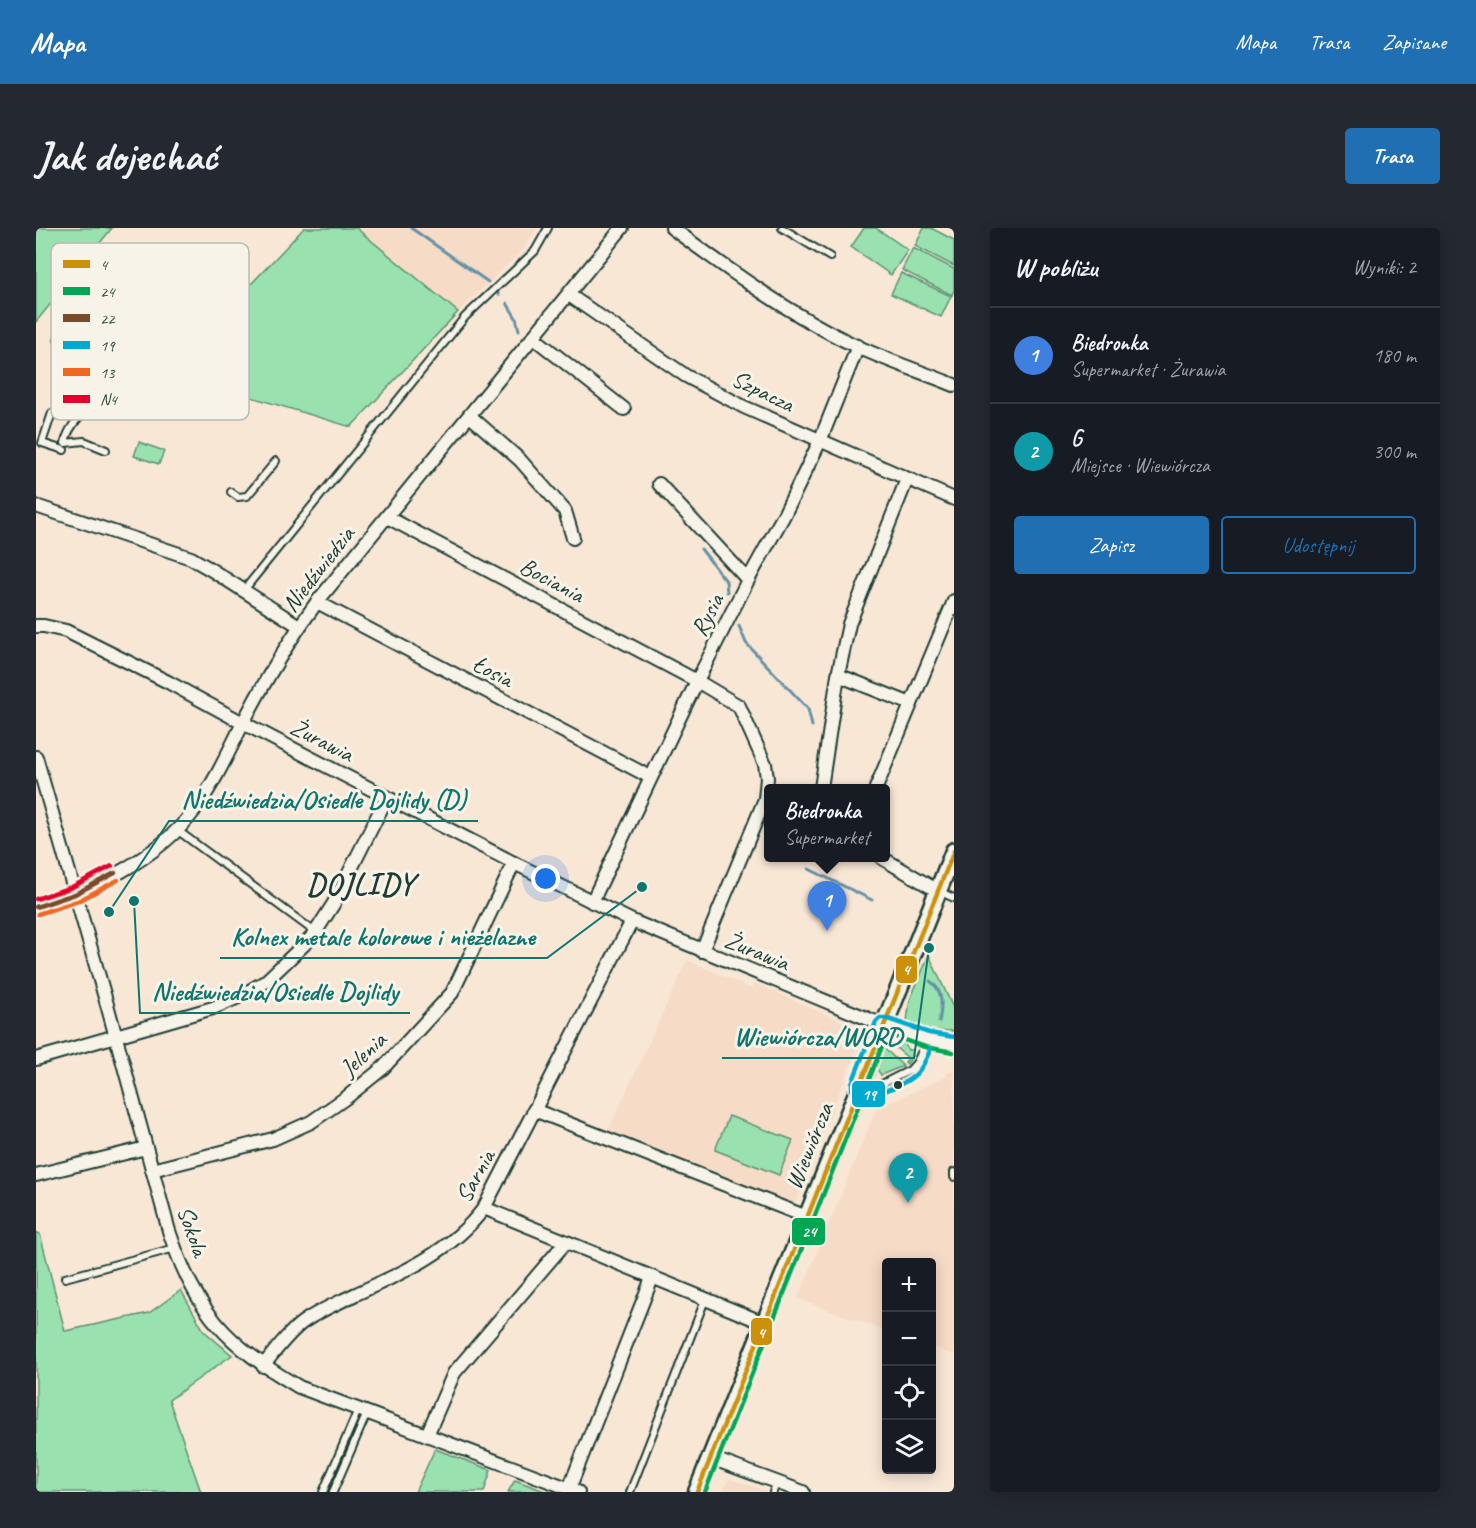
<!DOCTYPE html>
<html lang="pl">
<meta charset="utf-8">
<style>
:root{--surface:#171b24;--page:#242831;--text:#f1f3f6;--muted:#9ea1a6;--line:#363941;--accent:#1f6fb2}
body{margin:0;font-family:Caveat,sans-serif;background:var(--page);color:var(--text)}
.controls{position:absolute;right:18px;bottom:18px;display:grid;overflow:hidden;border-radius:6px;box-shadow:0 3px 15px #0003}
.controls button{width:54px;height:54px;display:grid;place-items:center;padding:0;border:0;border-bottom:2px solid var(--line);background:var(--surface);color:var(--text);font:30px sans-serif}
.you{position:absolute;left:510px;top:651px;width:21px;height:21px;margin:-15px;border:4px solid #fff;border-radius:50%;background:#1a73e8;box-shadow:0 0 0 9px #1a73e833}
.badge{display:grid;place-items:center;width:39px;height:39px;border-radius:50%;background:var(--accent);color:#fff;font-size:20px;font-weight:700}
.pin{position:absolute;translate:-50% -50px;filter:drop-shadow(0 2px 3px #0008)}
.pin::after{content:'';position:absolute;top:32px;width:21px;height:18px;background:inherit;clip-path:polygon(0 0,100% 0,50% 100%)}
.popup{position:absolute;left:728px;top:556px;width:126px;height:78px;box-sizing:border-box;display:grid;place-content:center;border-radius:6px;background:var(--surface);filter:drop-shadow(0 2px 4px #0005);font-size:20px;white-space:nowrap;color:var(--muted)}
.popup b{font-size:22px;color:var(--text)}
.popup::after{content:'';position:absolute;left:50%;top:100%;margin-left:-12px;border:12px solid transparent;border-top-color:var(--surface)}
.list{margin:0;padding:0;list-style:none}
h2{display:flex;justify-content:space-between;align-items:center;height:78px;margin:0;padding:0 24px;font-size:26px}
h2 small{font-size:20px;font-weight:400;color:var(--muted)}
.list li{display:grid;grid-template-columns:39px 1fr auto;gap:18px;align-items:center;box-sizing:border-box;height:96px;padding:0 24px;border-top:2px solid var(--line)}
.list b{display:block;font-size:22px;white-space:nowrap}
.list p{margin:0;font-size:20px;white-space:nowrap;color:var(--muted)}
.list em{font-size:20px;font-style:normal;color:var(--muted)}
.actions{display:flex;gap:12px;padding:18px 24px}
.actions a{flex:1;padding:14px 0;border:2px solid var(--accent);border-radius:6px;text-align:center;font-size:21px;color:var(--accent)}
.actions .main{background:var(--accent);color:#fff}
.icon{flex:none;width:33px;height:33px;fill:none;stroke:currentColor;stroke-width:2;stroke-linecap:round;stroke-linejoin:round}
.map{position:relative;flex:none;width:918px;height:1264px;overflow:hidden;border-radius:6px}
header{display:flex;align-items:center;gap:36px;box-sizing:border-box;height:84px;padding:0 30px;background:var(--accent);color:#fff}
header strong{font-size:28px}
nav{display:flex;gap:33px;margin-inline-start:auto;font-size:21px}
.intro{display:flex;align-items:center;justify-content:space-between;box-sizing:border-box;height:144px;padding:0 36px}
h1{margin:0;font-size:42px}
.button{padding:15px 27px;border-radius:6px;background:var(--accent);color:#fff;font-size:21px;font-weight:700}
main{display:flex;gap:36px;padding:0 36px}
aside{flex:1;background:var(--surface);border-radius:6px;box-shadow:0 3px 15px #0003}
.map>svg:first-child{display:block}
</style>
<header>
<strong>Mapa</strong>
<nav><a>Mapa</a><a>Trasa</a><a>Zapisane</a></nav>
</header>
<div class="intro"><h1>Jak dojechać</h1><a class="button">Trasa</a></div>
<main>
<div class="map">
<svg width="918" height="1264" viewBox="0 0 918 1264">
<rect width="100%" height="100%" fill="#f9e7d6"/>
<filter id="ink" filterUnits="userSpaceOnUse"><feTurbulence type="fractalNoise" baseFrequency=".0167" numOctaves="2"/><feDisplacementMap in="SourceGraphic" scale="12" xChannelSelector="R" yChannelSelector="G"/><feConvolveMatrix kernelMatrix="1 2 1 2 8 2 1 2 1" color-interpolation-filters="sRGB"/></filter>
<g filter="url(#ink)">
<!-- built -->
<g fill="#f6dcc7">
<path d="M320 0H501L488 21 422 84Z"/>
<path d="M651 732 716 761 719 755 828 803 759 976 572 903Z"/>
<path d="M918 843V1127L896 1119V1034H850V1103L762 1071 840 881 911 848V844Z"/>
<path d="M693 1250 732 1264H687Z"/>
</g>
<!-- green -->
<g fill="#99e2b0" stroke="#5c9072" stroke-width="1.5">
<path d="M0 0H76L0 94Z"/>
<path d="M268 0H320L422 84 315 199 132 144Z"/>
<path d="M828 0H840L872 22 855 47 815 19Z"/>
<path d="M888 0H895L918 12V38L879 18Z"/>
<path d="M877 20 918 41V62L916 67 866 42Z"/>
<path d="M865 45 915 68 905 89 855 66Z"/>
<path d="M103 214 128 223 123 236 98 228Z"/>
<path d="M893 727 918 782V803C902 801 883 806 871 793L874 772Z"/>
<path d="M854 815 869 816 872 822H877L875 830 871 836 869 834 872 830Z"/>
<path d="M849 821 867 838 845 847 841 841Z"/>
<path d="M693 888 757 912 743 947 679 922Z"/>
<path d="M0 1004 4 1006 29 1103 113 1085 145 1062 168 1103 196 1127 133 1172 165 1264H0Z"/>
<path d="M399 1221 455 1242 448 1264H379Z"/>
<path d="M479 1252 511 1264H472Z"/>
</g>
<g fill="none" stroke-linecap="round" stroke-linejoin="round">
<!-- stream -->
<g stroke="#6591a5" stroke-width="3">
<path d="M375 0 452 54"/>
<path d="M461 64 463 67"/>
<path d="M471 75 480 90 483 102"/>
<path d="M665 321 690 353 691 364"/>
<path d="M703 398 710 415 772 481 776 498"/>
<path d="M773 641 836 672"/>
<path d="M894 753C908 762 906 779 903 794"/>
</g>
<defs>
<g id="lane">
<path d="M746 0 794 29"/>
<path d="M22 111 74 142"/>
<path d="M16 185 6 215 28 222"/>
<path d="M70 222 48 213 29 215C32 196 51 183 61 167 69 155 71 139 84 132 96 133 106 142 118 136L202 53 191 42 159 25H155C134 37 130 68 104 74L93 67"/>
<path d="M195 264 202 269 211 268 240 233"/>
<path d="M208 362 429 89 499 23 512 0"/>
<path d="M141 602 279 704"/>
<path d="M902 663 918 670"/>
<path d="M826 858 840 859 874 842 881 834 891 812"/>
<path d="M918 944V949"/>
<path d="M29 1050 139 1020"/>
<path d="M287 1264 322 1182"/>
<path d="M297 1264 331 1185"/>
<path d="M594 1264 669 1072"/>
<path d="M737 1264 741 1254"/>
</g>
<g id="street">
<path d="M636 0C694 43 755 87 820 118 852 133 886 144 918 157"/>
<path d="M533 67 650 148 708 179 918 271"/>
<path d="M498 110 588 181"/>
<path d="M434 188 484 232 529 283 537 310"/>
<path d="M623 256 712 352"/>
<path d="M0 278 155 330 174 341 263 398"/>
<path d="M351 289 661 453 703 478 729 536 731 550 729 571 666 723"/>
<path d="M281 374 614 549"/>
<path d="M0 398H8L30 403 132 454 207 495 478 635 596 693 847 797 891 812 918 817"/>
<path d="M802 447 875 476"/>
<path d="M0 529 72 780 133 1003C160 1085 190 1116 263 1159L542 1264"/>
<path d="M785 560 802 447 813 396 871 251"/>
<path d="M840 560 918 373"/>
<path d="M846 630 902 663"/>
<path d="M556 674 661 453 712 352 748 287 784 213 822 118"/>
<path d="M0 679C55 664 123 629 158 583 178 556 192 525 207 495 229 452 253 412 281 374L586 0"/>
<path d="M0 831 177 780 205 768 229 754 277 708 298 675 351 569"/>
<path d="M498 882 771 989"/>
<path d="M116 942 237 911 275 894 311 869 347 840 416 765 478 635"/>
<path d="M0 947 110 920"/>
<path d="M448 980 728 1095"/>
<path d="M227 1138C239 1123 252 1105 267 1094 284 1082 302 1075 320 1066 367 1045 416 1023 448 980L596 693"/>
<path d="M391 1207 418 1145 529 1015"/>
<path d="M675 1230 767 1264"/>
<path d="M533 1261 616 1050"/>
</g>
<path id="secondary" d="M661 1264 918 623"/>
</defs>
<!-- lane casing -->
<use href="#lane" stroke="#1f3d34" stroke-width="10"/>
<!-- street casing -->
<use href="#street" stroke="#1f3d34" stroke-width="16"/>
<!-- secondary casing -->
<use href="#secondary" stroke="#1f3d34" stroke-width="21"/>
<!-- lane -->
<use href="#lane" stroke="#f7f3e8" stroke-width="6"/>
<!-- street -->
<use href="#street" stroke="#f7f3e8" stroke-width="12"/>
<!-- secondary -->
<use href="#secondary" stroke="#f7f3e8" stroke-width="16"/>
<defs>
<path id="bus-1" d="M661 1264 918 623"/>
<path id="bus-2" d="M669 1264 851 806 889 819 917 824"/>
<path id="bus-3" d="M0 679 39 666 79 645"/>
<path id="bus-4" d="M895 820C891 829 888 838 881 845 870 857 831 874 816 862V855L840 794 844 790H849L893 805 918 809"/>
<path id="bus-5" d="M2 686 42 673 82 652"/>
<path id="bus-6" d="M0 671 36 659 76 638"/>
</defs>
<!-- bus-1 casing -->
<use href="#bus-1" stroke="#f7f3e8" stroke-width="9"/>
<!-- bus-2 casing -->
<use href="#bus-2" stroke="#f7f3e8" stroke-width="9"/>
<!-- bus-3 casing -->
<use href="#bus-3" stroke="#f7f3e8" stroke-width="9"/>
<!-- bus-4 casing -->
<use href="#bus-4" stroke="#f7f3e8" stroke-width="9"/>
<!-- bus-5 casing -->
<use href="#bus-5" stroke="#f7f3e8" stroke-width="9"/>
<!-- bus-6 casing -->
<use href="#bus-6" stroke="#f7f3e8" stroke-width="9"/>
<!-- bus-1 -->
<use href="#bus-1" stroke="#cc910a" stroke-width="4.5"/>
<!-- bus-2 -->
<use href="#bus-2" stroke="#00a651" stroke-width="4.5"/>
<!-- bus-3 -->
<use href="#bus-3" stroke="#7a4b2a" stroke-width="4.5"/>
<!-- bus-4 -->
<use href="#bus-4" stroke="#00a9ce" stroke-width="4.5"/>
<!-- bus-5 -->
<use href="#bus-5" stroke="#f26522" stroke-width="4.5"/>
<!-- bus-6 -->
<use href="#bus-6" stroke="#e4002b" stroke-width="4.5"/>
</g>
</g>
<!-- markers -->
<circle fill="#1f3d34" stroke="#f7f3e8" stroke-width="2" cx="862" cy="857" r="5"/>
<g text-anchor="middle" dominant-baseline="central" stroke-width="6" stroke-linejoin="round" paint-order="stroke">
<!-- street labels -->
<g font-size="24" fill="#1f3d34" stroke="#f7f3e8">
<text transform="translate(727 163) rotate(26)">Szpacza</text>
<text transform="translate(282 341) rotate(-52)">Niedźwiedzia</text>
<text transform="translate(516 352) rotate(28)">Bociania</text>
<text transform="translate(671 387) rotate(-63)">Rysia</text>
<text transform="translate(457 443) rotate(28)">Łosia</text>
<text transform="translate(286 512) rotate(27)">Żurawia</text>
<text transform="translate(721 723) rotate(22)">Żurawia</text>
<text transform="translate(327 826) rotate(-43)">Jelenia</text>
<text transform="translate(773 918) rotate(-68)">Wiewiórcza</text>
<text transform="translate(439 948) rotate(-61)">Sarnia</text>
<text transform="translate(157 1003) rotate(71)">Sokola</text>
</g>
<!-- district labels -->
<g font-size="30" font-weight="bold" letter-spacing="1.5" fill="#1f3d34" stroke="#f7f3e8">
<text x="325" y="656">DOJLIDY</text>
</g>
</g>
<!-- legend -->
<rect x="15" y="15" width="198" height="177" rx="9" fill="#f7f3e8" stroke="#b6bcb2" stroke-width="1.5"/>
<rect x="27" y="32" width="27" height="8" fill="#cc910a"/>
<rect x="27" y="59" width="27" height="8" fill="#00a651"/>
<rect x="27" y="86" width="27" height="8" fill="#7a4b2a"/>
<rect x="27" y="113" width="27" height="8" fill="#00a9ce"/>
<rect x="27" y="140" width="27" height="8" fill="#f26522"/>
<rect x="27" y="167" width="27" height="8" fill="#e4002b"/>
<g font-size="16" fill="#1f3d34">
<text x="64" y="42">4</text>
<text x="64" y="69">24</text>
<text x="64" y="96">22</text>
<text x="64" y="123">19</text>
<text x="64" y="150">13</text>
<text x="64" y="177">N4</text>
</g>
<!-- callouts -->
<path fill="none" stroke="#0f766e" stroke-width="2" d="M73 684L133 593H442M606 659L511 730H184M98 673L104 785H374M893 720L878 830H686"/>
<g fill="#0f766e" stroke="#f7f3e8" stroke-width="2">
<circle cx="73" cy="684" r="6"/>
<circle cx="606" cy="659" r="6"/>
<circle cx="98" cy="673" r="6"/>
<circle cx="893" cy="720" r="6"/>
</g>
<g font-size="26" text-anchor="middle" font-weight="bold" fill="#0f766e" stroke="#f7f3e8" stroke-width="6" stroke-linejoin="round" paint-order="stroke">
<text x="288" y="580">Niedźwiedzia/Osiedle Dojlidy (D)</text>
<text x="347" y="717">Kolnex metale kolorowe i nieżelazne</text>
<text x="239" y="772">Niedźwiedzia/Osiedle Dojlidy</text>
<text x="782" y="817">Wiewiórcza/WORD</text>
</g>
<g stroke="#f7f3e8" stroke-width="2">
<rect x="859" y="727" width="23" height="29" rx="6" fill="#cc910a"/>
<rect x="815" y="852" width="35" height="28" rx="6" fill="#00a9ce"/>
<rect x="755" y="989" width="35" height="29" rx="6" fill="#00a651"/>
<rect x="714" y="1089" width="23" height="29" rx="6" fill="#cc910a"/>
</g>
<g font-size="16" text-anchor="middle" font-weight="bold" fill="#fff">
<text x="870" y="747">4</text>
<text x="833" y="872">19</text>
<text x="773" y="1009">24</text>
<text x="725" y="1110">4</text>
</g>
</svg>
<div class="controls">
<button>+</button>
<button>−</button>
<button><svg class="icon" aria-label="locate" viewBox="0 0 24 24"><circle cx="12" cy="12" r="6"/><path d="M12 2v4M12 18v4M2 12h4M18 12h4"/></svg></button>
<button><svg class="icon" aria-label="layers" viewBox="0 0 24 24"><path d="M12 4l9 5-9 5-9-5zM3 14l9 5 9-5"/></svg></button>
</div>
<div class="you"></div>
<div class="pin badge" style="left:791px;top:703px;background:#3f7fe0">1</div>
<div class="popup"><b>Biedronka</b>Supermarket</div>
<div class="pin badge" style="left:872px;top:975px;background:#0f9aa8">2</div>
</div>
<aside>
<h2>W pobliżu<small>Wyniki: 2</small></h2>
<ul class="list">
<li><span class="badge" style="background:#3f7fe0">1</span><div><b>Biedronka</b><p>Supermarket · Żurawia</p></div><em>180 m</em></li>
<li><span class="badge" style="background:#0f9aa8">2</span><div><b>G</b><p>Miejsce · Wiewiórcza</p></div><em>300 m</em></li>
</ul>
<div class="actions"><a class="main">Zapisz</a><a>Udostępnij</a></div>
</aside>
</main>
